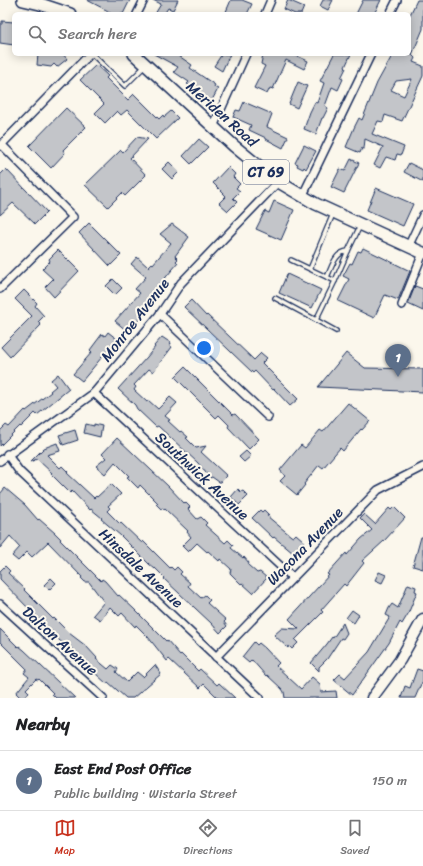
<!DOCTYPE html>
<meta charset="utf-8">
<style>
:root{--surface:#fff;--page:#f2f2f2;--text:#202124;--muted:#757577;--line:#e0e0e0;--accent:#c8321e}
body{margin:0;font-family:Sriracha,sans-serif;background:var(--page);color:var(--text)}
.you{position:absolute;left:204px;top:348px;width:14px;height:14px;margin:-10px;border:3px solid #fff;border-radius:50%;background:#1a73e8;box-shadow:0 0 0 6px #1a73e833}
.badge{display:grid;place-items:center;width:26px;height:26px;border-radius:50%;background:var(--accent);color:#fff;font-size:13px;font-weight:700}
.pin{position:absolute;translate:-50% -33px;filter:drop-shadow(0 1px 2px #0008)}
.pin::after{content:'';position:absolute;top:21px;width:14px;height:12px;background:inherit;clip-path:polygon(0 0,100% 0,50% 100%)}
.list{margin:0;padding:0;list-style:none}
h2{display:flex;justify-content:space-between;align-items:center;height:52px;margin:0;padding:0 16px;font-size:17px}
h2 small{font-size:13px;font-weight:400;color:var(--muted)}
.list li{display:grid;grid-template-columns:26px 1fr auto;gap:12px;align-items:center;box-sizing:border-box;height:60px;padding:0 16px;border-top:1px solid var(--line)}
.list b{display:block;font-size:15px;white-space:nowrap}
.list p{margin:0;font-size:13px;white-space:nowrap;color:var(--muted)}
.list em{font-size:13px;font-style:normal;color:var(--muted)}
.icon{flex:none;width:22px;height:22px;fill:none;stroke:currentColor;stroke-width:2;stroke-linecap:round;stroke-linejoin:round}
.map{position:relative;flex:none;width:423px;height:698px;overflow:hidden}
.search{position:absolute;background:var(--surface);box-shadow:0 2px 10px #0003;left:12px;right:12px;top:12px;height:44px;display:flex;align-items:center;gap:10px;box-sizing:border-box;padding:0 14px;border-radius:6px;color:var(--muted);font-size:15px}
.sheet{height:112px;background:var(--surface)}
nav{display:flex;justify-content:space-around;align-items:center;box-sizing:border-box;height:56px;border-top:1px solid var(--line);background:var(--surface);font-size:11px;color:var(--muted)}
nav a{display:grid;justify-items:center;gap:2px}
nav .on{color:var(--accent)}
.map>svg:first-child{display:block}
</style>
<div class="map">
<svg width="423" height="698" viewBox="0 0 423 698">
<rect width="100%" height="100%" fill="#fbf7ec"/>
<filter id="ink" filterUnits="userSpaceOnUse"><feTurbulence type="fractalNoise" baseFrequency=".025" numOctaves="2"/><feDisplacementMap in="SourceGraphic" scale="8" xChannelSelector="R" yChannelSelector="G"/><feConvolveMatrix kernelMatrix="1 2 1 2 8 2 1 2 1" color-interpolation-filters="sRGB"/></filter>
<g filter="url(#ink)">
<!-- building -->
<g fill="#c3c5c9" stroke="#1b2f5e" fill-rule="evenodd">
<path d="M87 0H130L123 14H109L110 12Z"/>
<path d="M153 0H178L173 10 168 8 164 14H155L161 4Z"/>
<path d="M231 0H242L252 4 247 14H225Z"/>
<path d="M288 0 304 7 301 14H295L284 9Z"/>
<path d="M323 0H333L328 10 320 6Z"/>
<path d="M363 0H381L374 14H356Z"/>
<path d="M417 0H423V29L412 55 415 58 413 62 423 66V76L402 121 385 115 383 122 378 121 372 134 404 147 401 155 397 154 395 160 386 157 380 168 374 165 383 147 365 139 364 149 362 148 360 153 346 147 354 128 359 118 362 120 377 83 393 54H409V17ZM412 79 404 96 391 90 396 81Z"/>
<path d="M2 21 14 22V45L0 43V24H2Z"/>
<path d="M38 54H63L67 59 57 67 54 64 51 67 37 65Z"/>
<path d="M154 54H176L192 65 190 68 215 85 214 87 218 89 211 102 200 96 202 93 187 84 189 82 174 72 178 67Z"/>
<path d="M222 54H230L222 71 214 66Z"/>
<path d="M263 54H293L308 61 304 69 286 60 273 89 270 88 267 94 254 88 265 66 261 64Z"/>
<path d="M334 54H351L345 67 346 68 341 78 343 79 338 90 332 87 325 106 328 108 323 118H322L316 134 304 129 310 112 315 102 317 103 324 83 320 81Z"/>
<path d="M96 65 108 76 106 78 128 100 134 94 159 119 163 115 164 117 171 111 178 118 156 139 127 110 121 115 117 111 105 123 95 113 104 104 80 80Z"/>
<path d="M298 82 307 86 297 108 289 104Z"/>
<path d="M244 102 272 114 267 127 288 137 283 148 266 139V138L249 130 251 125 233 117 236 110 240 111Z"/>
<path d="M66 108 86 127 63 150 65 153 51 168 29 146Z"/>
<path d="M137 137 148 139 130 158 146 175 125 196 122 193 108 207 85 185 121 150 123 152Z"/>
<path d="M199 139 208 147 191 164 183 156Z"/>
<path d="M304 145 316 151 306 169 304 167 303 169 297 166 298 164 295 163Z"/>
<path d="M351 159 359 163 344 193 331 187 340 169 345 171Z"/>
<path d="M169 162 179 172 172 179 162 169Z"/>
<path d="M409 163 423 170V182L404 172Z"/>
<path d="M228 167 235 174 233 177 240 184 236 188 240 191 233 198 237 202 228 211 219 203 226 196 213 183Z"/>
<path d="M6 169 47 212 35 224 13 203 0 215V175Z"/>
<path d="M376 188 413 204 403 226 367 210Z"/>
<path d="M274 201 294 210 281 240 256 229 265 211 269 213Z"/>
<path d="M89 223 121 255 110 266 79 233Z"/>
<path d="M172 224 189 237 175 256 178 259 176 261 178 263 155 290 158 293 141 311 144 314 136 323 134 322 127 331 115 321 140 293 135 289 146 277 131 264 137 257 148 267 152 263 153 264 171 243 160 234Z"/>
<path d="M363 248 410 271 398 300 385 295 374 318 338 301 349 279 343 276 350 263 352 264 358 251 361 252Z"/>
<path d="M58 250 79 271 54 297 45 287 53 279 42 269 50 261 49 259Z"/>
<path d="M287 274 321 290 312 308 279 293Z"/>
<path d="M113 279 122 288 115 295 106 286Z"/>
<path d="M415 286 423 289V311L408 304Z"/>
<path d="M24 290 37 303 35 306 44 316 38 322 41 325 10 357 1 347 32 316 15 299Z"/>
<path d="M191 300 206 316 207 315 254 360 261 353 267 358 262 363 298 399 290 406 274 389 273 390 255 371 253 373 184 307Z"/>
<path d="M108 332 117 339 82 381 73 374 92 352 90 350 102 334 105 336Z"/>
<path d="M162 337 171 343 170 346 172 347 153 372 149 369 134 385 136 387 134 390 147 402 148 400 158 409 170 397 177 403 165 416 170 420 168 421 180 432 181 431 188 437 186 438 196 448 206 446 201 452 227 476 221 482H219L212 477 210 478 198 463 158 426 156 427 137 409 135 405 118 389 147 357 155 347 154 346Z"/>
<path d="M346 353 365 368 423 369V392L318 387Z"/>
<path d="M185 367 233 415 235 414 259 439 249 449 228 427 229 425 219 415 216 418 175 377Z"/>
<path d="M58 374 69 389 37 415 35 413 21 427 20 426 0 446V431L6 425 9 427 25 410 26 411 51 392 50 391 56 386 51 380Z"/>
<path d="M348 403 370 421 362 430 361 429 343 451 340 448 323 468 319 465 304 484 305 485 297 495 280 481 285 476 280 470 301 445 305 448 320 430 323 432Z"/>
<path d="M86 424 94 426V424L102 426 100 437 84 433Z"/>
<path d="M75 430 78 440 63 445 59 435Z"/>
<path d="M117 438 168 486 184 503 185 502 190 507 188 509 197 519 201 517 207 523 205 525 225 543 228 540 233 545 231 548 243 558 244 557 249 563 248 565 257 573 260 572 267 578 253 593 242 583 241 584 230 573 231 569 220 559 219 561 208 551 207 552 197 543 188 552 182 546 191 537 187 532 188 531 165 509 164 510 163 508 161 509 156 504 158 503 140 485 138 488 127 477 129 476 115 462 105 474 96 466 106 458 102 454Z"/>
<path d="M57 443 60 451 47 455 60 468 62 466 68 472 67 473 94 498 96 496 97 497 111 484 121 494 108 506 110 508 107 511 120 524 121 523 142 543 143 541 170 568 171 567 174 570 177 567 182 572 180 574 190 583 188 586 201 598 205 595 210 600 207 603 226 620 224 622 227 626 220 633 211 623 164 579 165 578 155 568V569L149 564 121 536 101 519 102 518 91 509 90 510 72 491 70 493 51 474 52 473 37 459 30 462 44 448Z"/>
<path d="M246 451 251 456 244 462 239 457Z"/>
<path d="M5 488 25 505 38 520 39 519 55 533 61 539 60 540 101 581 102 579 105 581 118 596 119 595 134 609 166 641 167 640 180 655 181 654 198 671 200 669 217 685 219 683 235 698H218L204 684 200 688 169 659 167 661 148 637 136 625 135 627 122 613 119 616 110 607 100 620 93 615 104 602 89 582H85L81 578 82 577 48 542 32 557 27 552 18 561 12 556 20 547 10 536 0 548V494Z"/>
<path d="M238 489 241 492 243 491 248 496 239 505 231 497Z"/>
<path d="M394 507 405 518 384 541 362 561 364 563 346 586 344 584 321 610 323 612 295 640 298 643 292 649 289 646 288 648 274 635 282 628 299 629 289 619 329 575 327 574 346 553 347 555 361 539 372 530 360 518 364 514 375 524 389 508 391 510Z"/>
<path d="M260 510 262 512 264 510 269 515 267 516 291 536 293 537 296 534 304 541 293 553 274 537 273 538 252 518Z"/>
<path d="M421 537H423V569L413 566Z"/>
<path d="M5 566 10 571 8 573 25 589 24 590 53 619 54 618 69 633 86 646 97 658 96 659 108 669 112 665 118 669 116 672 127 682 137 672 143 677 155 665 161 674 133 698H126L108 682 107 684 95 673 85 662 74 651 60 641 0 579V571Z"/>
<path d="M379 572 386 575 382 583 375 580Z"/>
<path d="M51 578 56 583 49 590 44 585Z"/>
<path d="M408 584 416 587 415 591 417 592 408 614 402 624 400 622 389 643 352 695 334 680 340 674 345 678 369 652 390 617 386 615 389 608 392 604 398 608Z"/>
<path d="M352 610 359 615 354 623 346 618Z"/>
<path d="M343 623 347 633 343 639 341 638 327 659 319 667V671L311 663 327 644 332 637 333 638Z"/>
<path d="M0 629 18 647 19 646 24 650 75 698H56L52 694 53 693 39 679 38 680 36 679 26 689 29 692 24 698H21L16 693 29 677 24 673 27 669 0 642Z"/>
<path d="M254 642 257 645 259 643 265 648 279 663 276 666 301 689 312 677 320 684 321 692 336 691 337 698H285L284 692 282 689 267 675 266 676 252 660 249 663 242 657Z"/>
<path d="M417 669 423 671V684H421L415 698H401L405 686 410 688Z"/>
</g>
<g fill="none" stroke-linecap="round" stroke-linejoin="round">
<defs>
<g id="service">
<path d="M92 54 125 86 145 66"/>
<path d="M310 269 333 214"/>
<path d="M327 277C332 267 335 252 348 251L360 226"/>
<path d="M335 281 348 251"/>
<path d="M275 298 316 320 335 281 291 260"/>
<path d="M316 320 336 331"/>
</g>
<g id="minor">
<path d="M137 14 144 0"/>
<path d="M265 14 271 0"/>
<path d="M390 14 397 0"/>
<path d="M213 127 246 54"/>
<path d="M0 146 90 54"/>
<path d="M302 197 371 54"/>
<path d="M408 247 423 215"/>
<path d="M0 289 73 217 2 145"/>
<path d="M402 305 423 253"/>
<path d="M160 314 268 417"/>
<path d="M94 393 292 577"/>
<path d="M7 454 19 471 260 698"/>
<path d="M0 461 94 393 160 314 181 283 278 182"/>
<path d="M0 604 103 698"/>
<path d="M216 657 378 490 423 467"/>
</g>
<path id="secondary" d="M372 698 400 660 423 619"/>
<g id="primary">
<path d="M23 0 40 4 70 14"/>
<path d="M134 54 234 146 277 181 316 204 423 253"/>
</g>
</defs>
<!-- service casing -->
<use href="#service" stroke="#1b2f5e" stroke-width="6"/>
<!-- minor casing -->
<use href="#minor" stroke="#1b2f5e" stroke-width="10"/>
<!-- secondary casing -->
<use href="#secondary" stroke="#1b2f5e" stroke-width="13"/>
<!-- primary casing -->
<use href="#primary" stroke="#1b2f5e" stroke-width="14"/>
<!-- service -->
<use href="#service" stroke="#fbf7ec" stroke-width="3.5"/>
<!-- minor -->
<use href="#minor" stroke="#fbf7ec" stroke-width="7"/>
<!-- secondary -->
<use href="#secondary" stroke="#fbf7ec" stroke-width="10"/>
<!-- primary -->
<use href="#primary" stroke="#fbf7ec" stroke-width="11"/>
</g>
</g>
<g text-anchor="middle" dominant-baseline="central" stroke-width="4" stroke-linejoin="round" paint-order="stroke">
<!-- shield labels -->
<rect fill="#fbf7ec" stroke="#5e6b89" stroke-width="1" x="243" y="160" width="46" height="24" rx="3"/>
<g font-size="14" font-weight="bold" fill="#1b2f5e">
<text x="266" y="172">CT 69</text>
</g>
<!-- street labels -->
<g font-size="15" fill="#1b2f5e" stroke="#fbf7ec">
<text transform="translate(222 114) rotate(42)">Meriden Road</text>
<text transform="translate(135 320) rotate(-52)">Monroe Avenue</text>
<text transform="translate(202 476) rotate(43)">Southwick Avenue</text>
<text transform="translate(305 546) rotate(-46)">Wacona Avenue</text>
<text transform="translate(141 568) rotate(43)">Hinsdale Avenue</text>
<text transform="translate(60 641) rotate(42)">Dalton Avenue</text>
</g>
</g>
</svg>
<div class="you"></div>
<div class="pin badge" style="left:398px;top:377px;background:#5c6f8a">1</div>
<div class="search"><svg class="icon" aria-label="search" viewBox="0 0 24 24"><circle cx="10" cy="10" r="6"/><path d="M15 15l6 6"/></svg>Search here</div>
</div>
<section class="sheet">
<h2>Nearby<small></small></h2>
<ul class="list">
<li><span class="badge" style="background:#5c6f8a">1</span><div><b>East End Post Office</b><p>Public building · Wistaria Street</p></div><em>150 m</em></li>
</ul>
</section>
<nav>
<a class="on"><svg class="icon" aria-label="map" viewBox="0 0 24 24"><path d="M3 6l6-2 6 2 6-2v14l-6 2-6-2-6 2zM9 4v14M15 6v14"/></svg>Map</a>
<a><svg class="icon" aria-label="directions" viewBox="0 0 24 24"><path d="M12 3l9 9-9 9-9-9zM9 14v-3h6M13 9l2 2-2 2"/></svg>Directions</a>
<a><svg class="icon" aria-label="saved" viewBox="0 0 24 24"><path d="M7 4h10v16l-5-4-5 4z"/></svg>Saved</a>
</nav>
